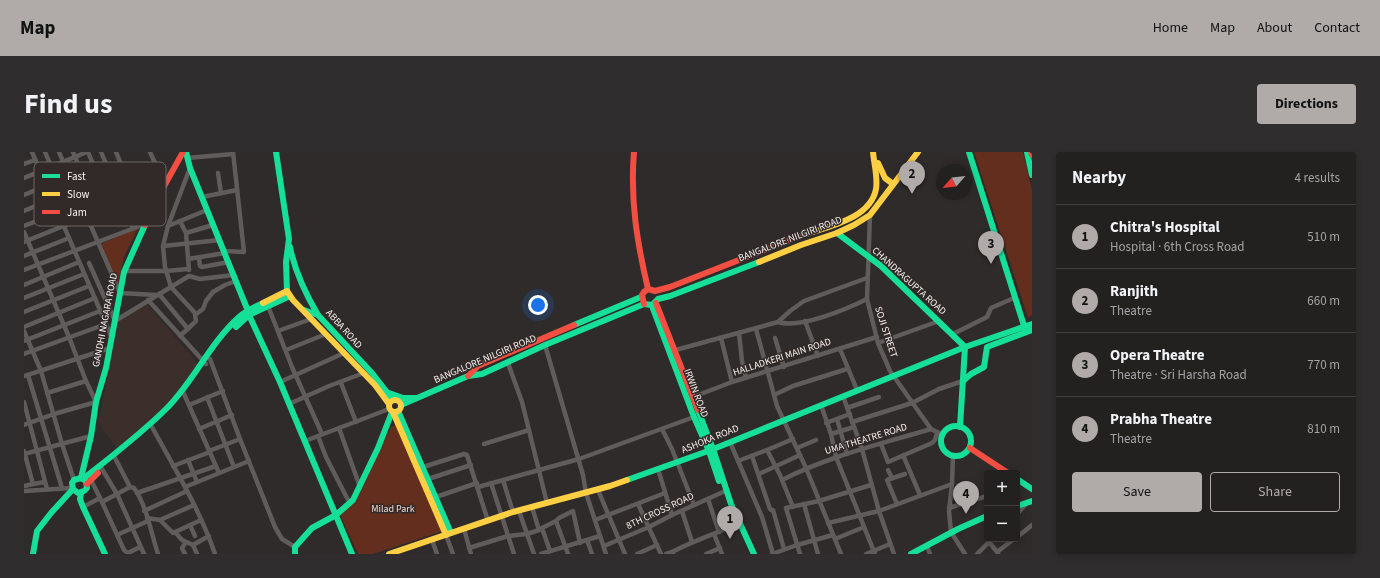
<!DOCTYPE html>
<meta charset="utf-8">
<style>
:root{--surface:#232020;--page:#2f2d2d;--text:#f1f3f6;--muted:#a3a3a5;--line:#403e3e;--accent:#b0aba9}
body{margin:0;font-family:"Source Sans 3",sans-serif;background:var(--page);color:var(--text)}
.controls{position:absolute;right:12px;bottom:12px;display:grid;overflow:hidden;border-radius:4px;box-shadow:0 2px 6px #0003}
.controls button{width:36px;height:36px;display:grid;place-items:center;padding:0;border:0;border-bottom:1px solid var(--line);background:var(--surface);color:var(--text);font:20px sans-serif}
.compass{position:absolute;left:912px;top:12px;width:36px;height:36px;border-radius:50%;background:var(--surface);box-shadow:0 2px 6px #0003;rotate:242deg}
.you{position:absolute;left:514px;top:153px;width:14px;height:14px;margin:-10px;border:3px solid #fff;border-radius:50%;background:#1a73e8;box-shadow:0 0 0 6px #1a73e833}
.badge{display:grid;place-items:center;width:26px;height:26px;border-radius:50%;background:var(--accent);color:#111;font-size:13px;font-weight:700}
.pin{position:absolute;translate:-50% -33px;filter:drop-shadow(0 1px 2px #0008)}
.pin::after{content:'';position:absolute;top:21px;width:14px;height:12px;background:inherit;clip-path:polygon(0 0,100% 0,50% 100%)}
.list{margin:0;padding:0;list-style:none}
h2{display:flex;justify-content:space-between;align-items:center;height:52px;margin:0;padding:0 16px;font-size:17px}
h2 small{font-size:13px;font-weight:400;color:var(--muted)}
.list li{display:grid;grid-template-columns:26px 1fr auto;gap:12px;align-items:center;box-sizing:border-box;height:64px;padding:0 16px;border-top:1px solid var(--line)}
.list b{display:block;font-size:15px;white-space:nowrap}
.list p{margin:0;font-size:13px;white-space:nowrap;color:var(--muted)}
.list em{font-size:13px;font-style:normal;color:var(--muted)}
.actions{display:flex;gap:8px;padding:12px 16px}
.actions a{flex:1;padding:9px 0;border:1px solid var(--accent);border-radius:4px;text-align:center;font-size:14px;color:var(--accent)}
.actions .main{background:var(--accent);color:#111}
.map{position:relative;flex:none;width:1008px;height:402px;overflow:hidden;border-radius:4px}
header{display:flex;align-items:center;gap:24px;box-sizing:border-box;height:56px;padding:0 20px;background:var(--accent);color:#111}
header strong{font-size:19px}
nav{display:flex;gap:22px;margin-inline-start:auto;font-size:14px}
.intro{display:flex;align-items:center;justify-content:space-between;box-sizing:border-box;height:96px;padding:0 24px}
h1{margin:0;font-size:28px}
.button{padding:10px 18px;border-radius:4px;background:var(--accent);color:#111;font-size:14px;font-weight:700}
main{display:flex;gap:24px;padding:0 24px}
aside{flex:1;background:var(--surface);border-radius:4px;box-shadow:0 2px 6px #0003}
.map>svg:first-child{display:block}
</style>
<header>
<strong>Map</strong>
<nav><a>Home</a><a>Map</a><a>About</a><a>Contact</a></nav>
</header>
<div class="intro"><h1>Find us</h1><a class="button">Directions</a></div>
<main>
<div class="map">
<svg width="1008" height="402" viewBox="0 0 1008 402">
<rect width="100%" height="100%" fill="#2f2b2a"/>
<!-- built -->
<path fill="#3b2e2b" d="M123 152 175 213 140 257 94 297 74 271 94 169Z"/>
<!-- green -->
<g fill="#632e1d">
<path d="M950 0H999L1008 38V163L1004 166Z"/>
<path d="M114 76 100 105 94 131 77 92Z"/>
<path d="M372 272 419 379 349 402H334L316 363 333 348 366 276Z"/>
</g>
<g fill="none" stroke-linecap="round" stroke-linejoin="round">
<!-- street -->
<g stroke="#5f5c5b" stroke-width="4.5">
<path d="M8 0 88 186"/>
<path d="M21 0 50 69"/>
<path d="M35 0 96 141 132 143"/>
<path d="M49 0 74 60"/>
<path d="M64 0 87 55"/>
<path d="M77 0 109 76"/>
<path d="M163 6 209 2"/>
<path d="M0 12 11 8"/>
<path d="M884 13 890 26"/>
<path d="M166 16 144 74 139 94 141 115 147 135 172 162"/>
<path d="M194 21 197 41"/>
<path d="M0 26 63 0"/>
<path d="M0 43 22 34"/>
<path d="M178 45 213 38"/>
<path d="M0 59 28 47"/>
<path d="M846 63 843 147 854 191 866 219 907 277 919 283"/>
<path d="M156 69 162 81 165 118"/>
<path d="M0 74 34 61"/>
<path d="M144 74 183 58"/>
<path d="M0 80 45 185 62 229 72 250 30 262 0 273"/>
<path d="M162 81 189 73"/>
<path d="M0 90 141 33 126 0"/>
<path d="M139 94 196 88"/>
<path d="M201 99 220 100 209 0"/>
<path d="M0 104 45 86"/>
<path d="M175 106 176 114 178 115 205 110"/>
<path d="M164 107 201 101"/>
<path d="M65 111 91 169 165 124 176 127 210 123"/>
<path d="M857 114 862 106"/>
<path d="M0 118 121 72 92 0"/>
<path d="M100 119H142L164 117"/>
<path d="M0 133 55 110"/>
<path d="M135 142 164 177"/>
<path d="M0 146 60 122"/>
<path d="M124 148 182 212"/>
<path d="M244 154 268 215 298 282"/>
<path d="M0 160 65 134"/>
<path d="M781 169 794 204"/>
<path d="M754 170C776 177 823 157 843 147"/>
<path d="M0 175 71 146"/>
<path d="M732 177 753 254 782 316 817 402"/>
<path d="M0 179 17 219 38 292 50 328"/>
<path d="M254 179 287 167"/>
<path d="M715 181 718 209 722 226"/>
<path d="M929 182 963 165 967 156 990 146"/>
<path d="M156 184 170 171 172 169 171 163 179 157 182 149 189 140 201 133 212 129"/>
<path d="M697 186 708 230"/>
<path d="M751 186 760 215"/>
<path d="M0 189 76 159"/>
<path d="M854 191 915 169"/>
<path d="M521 193 559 323 562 341 582 402"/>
<path d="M816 197 833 238"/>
<path d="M262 198 302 182"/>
<path d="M648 199 754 170 766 159 780 149 843 126"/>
<path d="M0 202 82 172"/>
<path d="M186 207 216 287 251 375 258 387 271 395"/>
<path d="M484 211 498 250 523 351"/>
<path d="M4 223 38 336"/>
<path d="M0 224 86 196"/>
<path d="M256 230 320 201"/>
<path d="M317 231 332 270"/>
<path d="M23 241 62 229"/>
<path d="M160 242 195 321"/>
<path d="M750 243 769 234 823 217"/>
<path d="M819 244 838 297 855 359 870 402"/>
<path d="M183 245 210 315"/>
<path d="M669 245 708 230 853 185"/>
<path d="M0 250 23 337"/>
<path d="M265 252 305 234 340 221"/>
<path d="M165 253 199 239"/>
<path d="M797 253 807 282 812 305 851 402"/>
<path d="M823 256 855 245"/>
<path d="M813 267 823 302"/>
<path d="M828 270 888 251 915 237 939 229"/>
<path d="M802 271 826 262"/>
<path d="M128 275C151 317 176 358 191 402"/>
<path d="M315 276 336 335"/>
<path d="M175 277 208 263"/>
<path d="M638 277 648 297 670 353"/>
<path d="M807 282 830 275"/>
<path d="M294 284 302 305 323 346 326 350"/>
<path d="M281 289 365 257"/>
<path d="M706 290 738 365 749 402"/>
<path d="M460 292 505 278"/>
<path d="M857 292 864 310 908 291 911 288 913 281"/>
<path d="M773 296 792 288"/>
<path d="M0 299 9 332 21 330"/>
<path d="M185 299 216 287"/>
<path d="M0 302 67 284"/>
<path d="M879 303 896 343"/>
<path d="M728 304 746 357 747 358H749L760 397"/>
<path d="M929 304 928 332 925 359 927 380 941 402"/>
<path d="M91 306 106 335 110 336C123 354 127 381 134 402"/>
<path d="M164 308 173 330"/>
<path d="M714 309 743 298"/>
<path d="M149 314 186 300"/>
<path d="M396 316 440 302 443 303 464 369"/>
<path d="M78 317 93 342 120 402"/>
<path d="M634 317 648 363"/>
<path d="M864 318 868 326"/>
<path d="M735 322 776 303"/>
<path d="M404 327 447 313"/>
<path d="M67 328 78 350 100 398 105 402"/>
<path d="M479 328 489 360"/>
<path d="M758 328C805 304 857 292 907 277"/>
<path d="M467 331 490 402"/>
<path d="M0 334 9 332"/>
<path d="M161 335 225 309"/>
<path d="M454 335 555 307 670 265"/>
<path d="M574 338 601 402"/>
<path d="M0 339 48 336"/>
<path d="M113 341 192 314"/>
<path d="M412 345 453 331"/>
<path d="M684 347 695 380"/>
<path d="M78 350 106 335"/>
<path d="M614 352 637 402"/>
<path d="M780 352 794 402"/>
<path d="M873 352 863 328 881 322"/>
<path d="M59 355 76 346"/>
<path d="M508 355 515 378 518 376 526 399"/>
<path d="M769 355 756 323 743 298 769 287"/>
<path d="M925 356 963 344"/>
<path d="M120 359 163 339"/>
<path d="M495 359 510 402"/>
<path d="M658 359 668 390"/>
<path d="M993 362 1003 351"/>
<path d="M123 366 136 368 149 381 177 368"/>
<path d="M136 368 170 353"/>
<path d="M571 368 641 341"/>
<path d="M804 371 855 359 928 332"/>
<path d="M166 373 171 384"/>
<path d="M518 376 532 369"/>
<path d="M440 377 447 402"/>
<path d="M151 380 158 388 169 393 173 402"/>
<path d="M690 382 698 402"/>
<path d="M93 383 124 369"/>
<path d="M422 383 429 402"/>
<path d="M993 385 1008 373"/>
<path d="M811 387 840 375"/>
<path d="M408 388 413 402"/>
<path d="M563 388 568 402"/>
<path d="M965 390 974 401"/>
<path d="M169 393 185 384"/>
<path d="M580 394 625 375 648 363 699 340"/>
<path d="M903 394 906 402"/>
<path d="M445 396 484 384 503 382 515 378"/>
<path d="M648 400C669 389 691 382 713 372"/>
<path d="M973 400 990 387"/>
<path d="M104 401 116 395"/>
<path d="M161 402 158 396 162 390"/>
<path d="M517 402 576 384"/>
<path d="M544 402 532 369 535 366 549 359 556 391"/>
<path d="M613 402 633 393"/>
<path d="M642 402 648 400 649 402"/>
<path d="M682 402 696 396"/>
<path d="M748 402 773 393 809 383"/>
<path d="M776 402 762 356 795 349 847 333"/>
<path d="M842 402 866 392"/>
<path d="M953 402 968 387"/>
</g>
<!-- fast -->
<g stroke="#16e098" stroke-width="6">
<path d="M162 0 166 16 224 159"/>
<path d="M252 0 265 87 262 110 263 139"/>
<path d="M945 0 1002 180"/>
<path d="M1003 0 1008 23"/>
<path d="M813 81 857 114 941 195"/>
<path d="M266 95C271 120 281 141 294 163"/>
<path d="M628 154 670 265 685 299 695 329"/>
<path d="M280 158 294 163 348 221 369 248"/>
<path d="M225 163 256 230 328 402"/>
<path d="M550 173 617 145"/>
<path d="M212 175 225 163 266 144"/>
<path d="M939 229 947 222 960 215 963 195 1008 178"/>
<path d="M365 241 379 246H391"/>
<path d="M377 253 444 224 458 222 521 193 620 152 628 153 634 147 646 144 735 110"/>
<path d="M674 258 689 297 707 352 730 402"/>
<path d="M374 259 427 381"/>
<circle cx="932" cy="289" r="15"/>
<path d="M936 275 941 195"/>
<path d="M57 326 67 284 72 250 82 216 100 120 121 73"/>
<path d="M59 327C88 304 117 282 143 256 170 229 186 191 215 165 222 159 231 155 239 151"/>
<path d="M993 327 1008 337"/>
<path d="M603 328 687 298 941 195 1008 172"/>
<path d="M57 341 56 347 59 355 81 402"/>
<path d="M993 354 1008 349"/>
<path d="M9 402 13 379 27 361 49 337 48 331 50 328 57 326 62 329 63 336 60 339 54 341 49 337"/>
<path d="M271 402V395L288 376 312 363 329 348 354 296 368 260"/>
<path d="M887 402 934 377 963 364"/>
</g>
<!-- slow -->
<g stroke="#ffcf43" stroke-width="6">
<path d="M854 11 861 26 869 32"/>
<path d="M774 85C799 75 846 69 852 37 854 25 850 12 849 0"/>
<path d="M735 110 777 93 813 81 830 73 846 63 894 0"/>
<path d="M239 151 263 139 269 148 351 233 365 252"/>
<circle cx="371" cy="254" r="6"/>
<path d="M369 260 422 383"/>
<path d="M365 402 489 360 586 334 603 328"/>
</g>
<!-- jam -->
<g stroke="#f24e42" stroke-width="6">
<path d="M610 0C606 48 613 90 624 137"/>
<path d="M1007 0 1008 3"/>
<path d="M121 73 129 54 159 0"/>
<path d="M632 151 674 258"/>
<path d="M620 152 618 143 620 140 624 137 631 139 646 135 774 85"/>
<path d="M444 224 454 214 550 173"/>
<path d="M946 296 984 321"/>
<path d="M63 332 74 321"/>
</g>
</g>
<g text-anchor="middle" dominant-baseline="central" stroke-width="3" stroke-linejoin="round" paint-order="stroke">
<!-- street labels -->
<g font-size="10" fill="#f5f0ee" stroke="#312a28">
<text transform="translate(766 87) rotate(-21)">BANGALORE NILGIRI ROAD</text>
<text transform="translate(885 129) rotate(42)">CHANDRAGUPTA ROAD</text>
<text transform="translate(81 168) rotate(-79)">GANDHI NAGARA ROAD</text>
<text transform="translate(320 177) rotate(48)">ABBA ROAD</text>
<text transform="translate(862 180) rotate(72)">SOJI STREET</text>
<text transform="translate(758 205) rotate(-18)">HALLADKERI MAIN ROAD</text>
<text transform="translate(461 207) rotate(-23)">BANGALORE NILGIRI ROAD</text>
<text transform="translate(672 241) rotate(69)">IRWIN ROAD</text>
<text transform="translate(686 287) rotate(-22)">ASHOKA ROAD</text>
<text transform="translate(842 287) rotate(-17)">UMA THEATRE ROAD</text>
<text transform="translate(636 359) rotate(-25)">8TH CROSS ROAD</text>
</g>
<!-- park labels -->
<g font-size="10" fill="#f4dad2" stroke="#312a28">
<text x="369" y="357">Milad Park</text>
</g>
</g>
<!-- legend -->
<rect x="10" y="10" width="132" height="64" rx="6" fill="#312a28" stroke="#6c6563" stroke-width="1"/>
<rect x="18" y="22" width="18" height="4" fill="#16e098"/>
<rect x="18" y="40" width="18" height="4" fill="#ffcf43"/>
<rect x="18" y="58" width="18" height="4" fill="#f24e42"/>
<g font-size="11" fill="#f5f0ee">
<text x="43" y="28">Fast</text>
<text x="43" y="46">Slow</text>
<text x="43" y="64">Jam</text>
</g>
</svg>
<div class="controls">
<button>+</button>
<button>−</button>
</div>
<svg class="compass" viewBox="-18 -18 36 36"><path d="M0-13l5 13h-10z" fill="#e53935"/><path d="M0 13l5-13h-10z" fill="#a3a3a5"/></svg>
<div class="you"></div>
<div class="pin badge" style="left:706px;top:387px">1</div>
<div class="pin badge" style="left:888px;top:42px">2</div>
<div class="pin badge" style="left:967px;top:112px">3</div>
<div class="pin badge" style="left:942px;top:362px">4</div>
</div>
<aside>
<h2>Nearby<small>4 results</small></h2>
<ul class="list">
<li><span class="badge">1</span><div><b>Chitra's Hospital</b><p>Hospital · 6th Cross Road</p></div><em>510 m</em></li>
<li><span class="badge">2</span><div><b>Ranjith</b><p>Theatre</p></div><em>660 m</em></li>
<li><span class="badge">3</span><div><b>Opera Theatre</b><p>Theatre · Sri Harsha Road</p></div><em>770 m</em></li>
<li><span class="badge">4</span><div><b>Prabha Theatre</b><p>Theatre</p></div><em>810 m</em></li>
</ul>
<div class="actions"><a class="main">Save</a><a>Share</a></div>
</aside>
</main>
